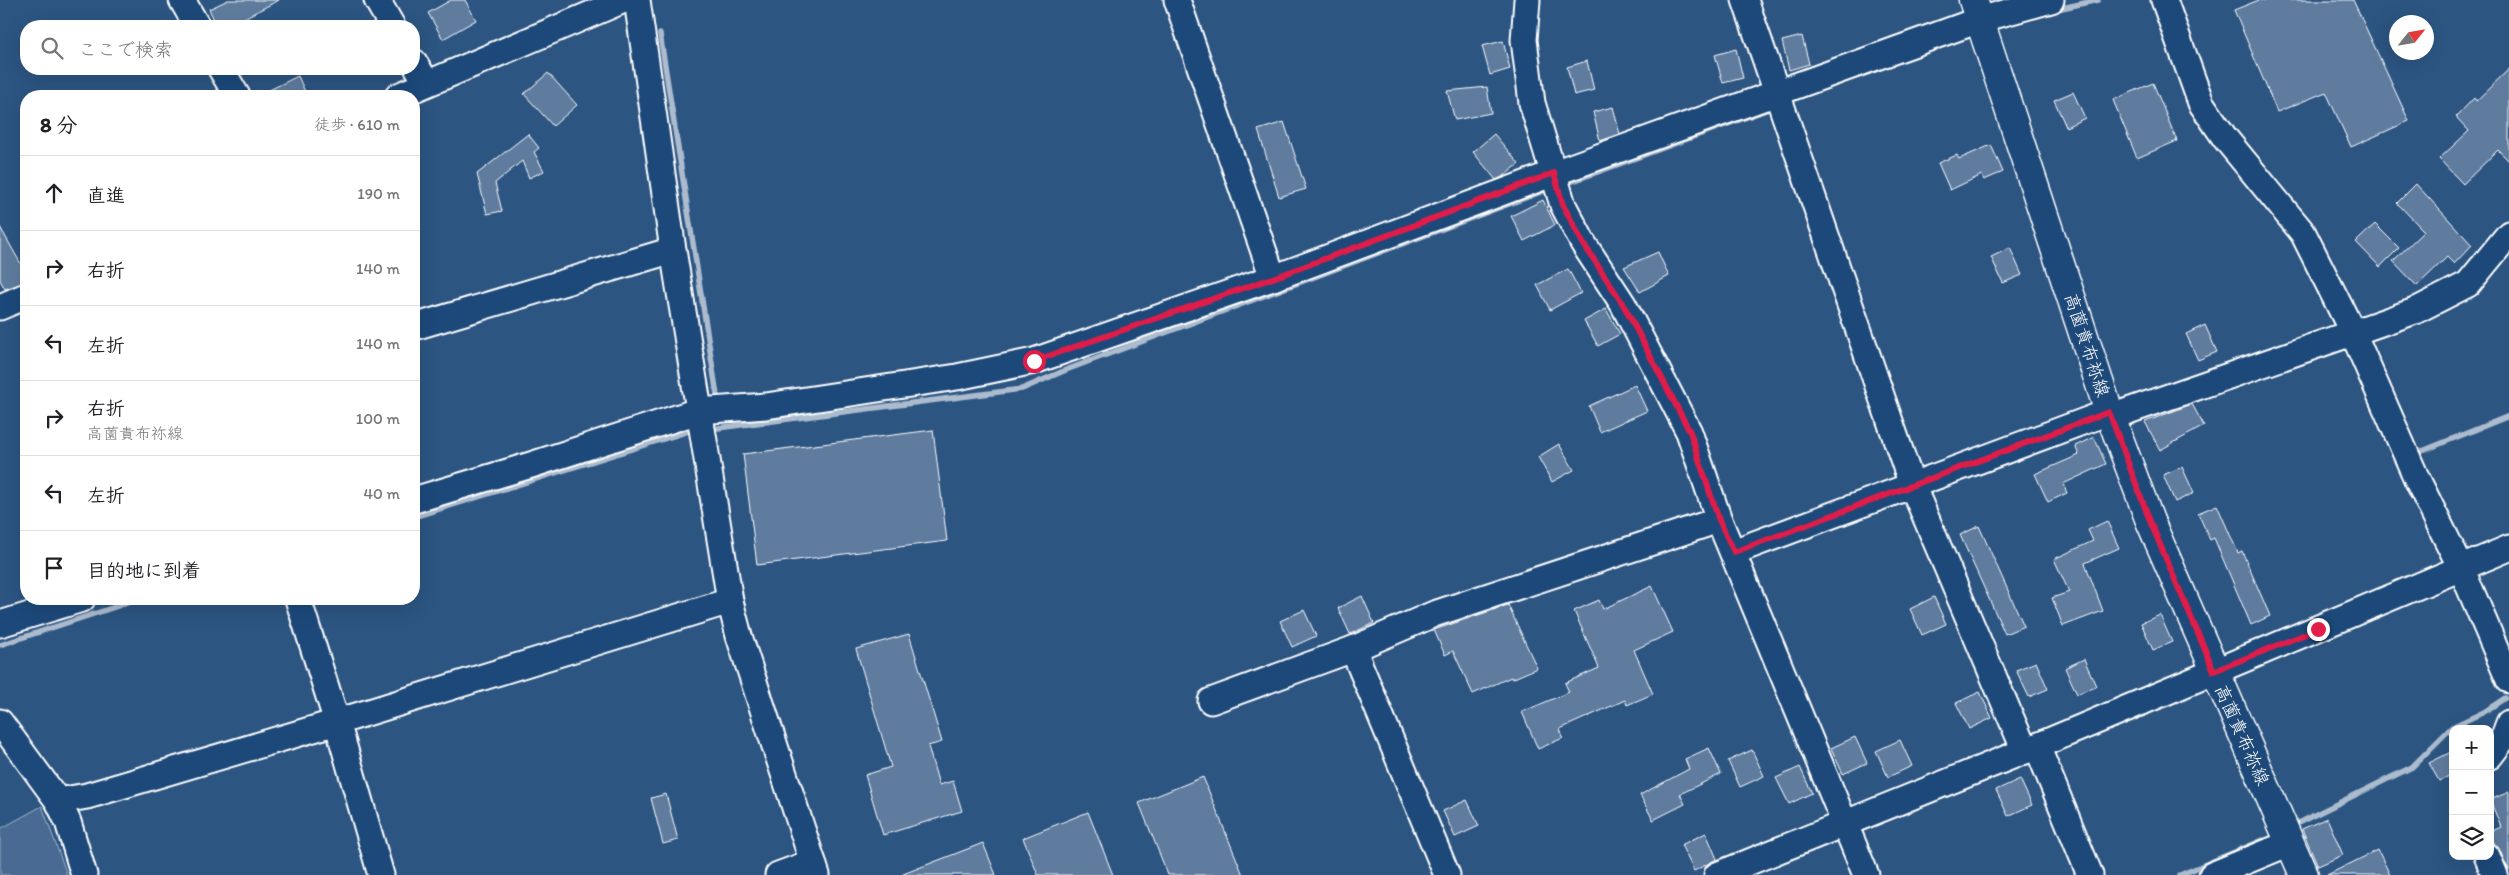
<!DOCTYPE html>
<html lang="ja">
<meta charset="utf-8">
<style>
:root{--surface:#fff;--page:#f6f6f6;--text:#202124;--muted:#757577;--line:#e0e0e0}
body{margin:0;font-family:Itim,"Klee One",sans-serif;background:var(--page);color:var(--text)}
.controls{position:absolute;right:15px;bottom:15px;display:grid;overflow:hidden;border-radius:10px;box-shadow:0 5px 20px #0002}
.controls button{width:45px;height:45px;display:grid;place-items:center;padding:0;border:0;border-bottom:1px solid var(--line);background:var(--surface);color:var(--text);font:25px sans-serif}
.compass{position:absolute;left:2389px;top:15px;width:45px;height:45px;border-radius:50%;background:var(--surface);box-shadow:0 5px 20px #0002;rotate:59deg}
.stop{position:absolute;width:15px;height:15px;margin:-11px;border:4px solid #e11d48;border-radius:50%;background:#fff}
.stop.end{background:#e11d48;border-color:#fff;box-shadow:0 1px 5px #0008}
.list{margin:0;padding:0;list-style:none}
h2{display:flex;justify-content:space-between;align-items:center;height:65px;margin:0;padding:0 20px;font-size:21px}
h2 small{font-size:16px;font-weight:400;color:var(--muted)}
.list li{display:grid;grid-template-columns:32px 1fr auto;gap:15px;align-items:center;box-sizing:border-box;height:75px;padding:0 20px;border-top:1px solid var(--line)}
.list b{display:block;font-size:19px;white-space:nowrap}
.list p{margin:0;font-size:16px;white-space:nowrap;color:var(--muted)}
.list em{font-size:16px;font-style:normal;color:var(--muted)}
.icon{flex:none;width:28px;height:28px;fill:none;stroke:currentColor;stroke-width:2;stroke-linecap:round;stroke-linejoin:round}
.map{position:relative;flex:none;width:2509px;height:875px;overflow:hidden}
.search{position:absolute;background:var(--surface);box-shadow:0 5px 20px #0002;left:20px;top:20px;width:400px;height:55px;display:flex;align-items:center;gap:12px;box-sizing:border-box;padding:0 18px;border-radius:20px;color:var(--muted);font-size:19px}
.panel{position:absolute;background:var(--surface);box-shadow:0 5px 20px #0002;left:20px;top:90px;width:400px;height:515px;border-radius:20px}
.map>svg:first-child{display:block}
</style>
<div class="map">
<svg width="2509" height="875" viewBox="0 0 2509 875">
<rect width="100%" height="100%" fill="#2c5582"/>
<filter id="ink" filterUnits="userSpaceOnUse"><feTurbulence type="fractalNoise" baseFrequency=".02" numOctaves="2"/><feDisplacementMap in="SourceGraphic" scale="10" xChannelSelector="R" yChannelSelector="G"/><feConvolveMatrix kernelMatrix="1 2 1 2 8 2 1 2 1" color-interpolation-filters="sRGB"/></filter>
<g filter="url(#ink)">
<!-- green -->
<path fill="#486b92" stroke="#a4b5c8" d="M42 806 67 875H0V829Z"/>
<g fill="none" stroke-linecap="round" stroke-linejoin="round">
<!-- stream -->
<g stroke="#acbcce" stroke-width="5.5">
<path d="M2053 10 2098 0"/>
<path d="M660 34 717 395"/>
<path d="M1565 184 1769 109"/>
<path d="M718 428 1022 389 1066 370 1546 190"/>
<path d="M2415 454 2509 416"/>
<path d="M414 517 686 432"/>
<path d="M0 645 139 599"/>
<path d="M2298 823 2412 767 2452 727 2484 712 2505 698"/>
<path d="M2180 875 2263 840"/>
</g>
</g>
<!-- building -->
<g fill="#5e7c9f" stroke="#fff">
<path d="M228 0H279L229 26H217L209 9Z"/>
<path d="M451 0H465L476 20 443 39 428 13Z"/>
<path d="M2259 0H2353L2409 121 2351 147 2326 92 2277 112 2234 10Z"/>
<path d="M1802 36 1809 64 1789 70 1782 41Z"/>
<path d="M1503 41 1510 69 1490 75 1482 46Z"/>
<path d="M1736 49 1743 78 1723 83 1715 55Z"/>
<path d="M1587 61 1594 90 1574 95 1567 67Z"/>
<path d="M2509 69V161L2498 150 2463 184 2439 159 2469 131 2456 117 2474 98 2476 101Z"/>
<path d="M548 73 577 105 553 126 524 94Z"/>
<path d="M298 76 307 96H257Z"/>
<path d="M2153 83 2177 141 2137 158 2113 100Z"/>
<path d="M1487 87 1491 113 1455 120 1447 91Z"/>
<path d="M2073 92 2085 118 2066 127 2054 100Z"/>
<path d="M1613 107 1620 134 1600 141 1593 112Z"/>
<path d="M1284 122 1306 189 1279 197 1258 130Z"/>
<path d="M528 134 539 148 534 152 544 171 529 178 522 161 495 183 502 211 487 214 477 174Z"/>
<path d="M1494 134 1519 164 1504 176 1496 180 1473 152Z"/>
<path d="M1991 145 2003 172 1984 180 1982 175 1950 190 1938 163 1957 155 1959 159Z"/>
<path d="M2416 184 2472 245 2454 264 2447 257 2417 286 2393 261 2424 231 2397 203Z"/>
<path d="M1543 200 1555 225 1524 241 1511 216Z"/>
<path d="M2375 224 2399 248 2380 267 2356 242Z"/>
<path d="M0 227 26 273V282L5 289 0 280Z"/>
<path d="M2010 248 2022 275 2003 283 1991 257Z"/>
<path d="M1658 252 1669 276 1640 292 1624 267Z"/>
<path d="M1568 269 1581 293 1550 310 1537 285Z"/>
<path d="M1606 309 1620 334 1598 346 1584 321Z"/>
<path d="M2205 325 2217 352 2198 360 2186 334Z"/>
<path d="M1635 385 1647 411 1600 432 1589 406Z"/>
<path d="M2192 404 2204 426 2160 450 2145 422Z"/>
<path d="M933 430 947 541 757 565 743 454Z"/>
<path d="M2094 437 2106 464 2063 484 2067 493 2048 502 2035 474 2079 455 2075 446Z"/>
<path d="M1559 444 1574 470 1552 482 1538 457Z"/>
<path d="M2182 467 2194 493 2175 502 2163 475Z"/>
<path d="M2217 505 2238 553 2242 551 2270 616 2251 625 2214 538 2210 540 2198 513Z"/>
<path d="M2107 521 2119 548 2085 563 2103 611 2063 626 2052 598 2069 592 2054 559 2093 541 2088 530Z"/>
<path d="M1979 526 2024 626 2005 634 1960 535Z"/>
<path d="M1652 586 1673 632 1634 650 1653 694 1627 705 1625 700 1560 729 1563 738 1538 749 1522 712 1569 692 1565 683 1599 668 1574 611 1599 600 1603 609Z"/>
<path d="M1362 596 1374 623 1350 634 1338 608Z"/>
<path d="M1934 597 1946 624 1922 635 1910 609Z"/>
<path d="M1508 605 1537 668 1512 679 1511 677 1473 694 1453 651 1445 655 1434 630Z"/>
<path d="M1304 610 1316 636 1292 647 1280 621Z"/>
<path d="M2160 615 2172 642 2153 650 2141 623Z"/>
<path d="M909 634 942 742 928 746 939 785 953 781 962 811 883 835 865 775 891 767 856 649Z"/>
<path d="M2084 659 2096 686 2077 694 2065 668Z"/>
<path d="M2036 662 2048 689 2029 697 2016 670Z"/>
<path d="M1980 692 1992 718 1969 729 1956 703Z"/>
<path d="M1855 737 1867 763 1843 774 1831 748Z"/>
<path d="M1900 740 1912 766 1888 777 1876 751Z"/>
<path d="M1709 748 1721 774 1680 794 1685 804 1653 820 1640 795 1689 769 1685 759Z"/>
<path d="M1752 750 1764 776 1740 787 1728 761Z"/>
<path d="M2453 751V774L2439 781 2429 763Z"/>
<path d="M1800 767 1812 793 1789 804 1776 778Z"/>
<path d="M1203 777 1243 875H1168L1139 803Z"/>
<path d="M2020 779 2032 805 2008 816 1996 790Z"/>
<path d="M2509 792V870L2490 835V832L2501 827 2490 800Z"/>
<path d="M666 794 678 840 663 844 651 798Z"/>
<path d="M1467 800 1479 826 1455 837 1443 811Z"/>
<path d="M1088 812 1113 875H1038L1023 838Z"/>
<path d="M2327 818 2343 855 2318 866 2302 829Z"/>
<path d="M1706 833 1717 859 1694 871 1681 845Z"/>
<path d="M983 843 996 875H903V874Z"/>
<path d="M2378 850 2390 875H2327Z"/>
</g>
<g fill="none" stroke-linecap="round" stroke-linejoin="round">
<defs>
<g id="minor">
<path d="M182 0 197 26"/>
<path d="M377 0 392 26"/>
<path d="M637 0 673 250 730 601 739 636 817 875"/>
<path d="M1177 0 1273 278"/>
<path d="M1527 0 1524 40 1532 103 1563 205 1583 243 1623 304 1689 432 1719 520 1866 875"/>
<path d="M1745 0 1912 485 2025 751"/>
<path d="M2164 0 2201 103 2225 138 2303 233 2353 333 2416 477 2462 570 2509 680"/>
<path d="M414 62 427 83"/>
<path d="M221 69 237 96"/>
<path d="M398 96 624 0"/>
<path d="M0 307 26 296"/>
<path d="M414 327 673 250"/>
<path d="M2111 417 2415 311 2468 284 2509 234"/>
<path d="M414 500 531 465 698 411 766 406 957 377 1034 361 1284 274 1554 173 1979 20 2051 0"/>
<path d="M1733 552 2109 412"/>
<path d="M298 599 337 722 381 875"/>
<path d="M0 624 82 599"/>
<path d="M1211 701 1353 649"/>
<path d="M0 722 58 801 68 822 84 875"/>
<path d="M2037 746 2090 875"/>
<path d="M2490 756 2503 739 2509 723"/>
<path d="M58 801 87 796 337 722 730 601"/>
<path d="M2487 856 2495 875"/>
<path d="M778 875 813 862"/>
<path d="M1447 875 1353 649 1434 614 1719 520"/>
<path d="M1717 875 2037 746 2509 548"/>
<path d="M2212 875 2290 843"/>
</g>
<path id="major" d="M1973 0 2109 412 2150 521 2304 875"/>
</defs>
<!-- minor casing -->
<use href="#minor" stroke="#fff" stroke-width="29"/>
<!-- major casing -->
<use href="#major" stroke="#fff" stroke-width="31"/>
<!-- minor -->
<use href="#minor" stroke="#1f4a7a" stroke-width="25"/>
<!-- major -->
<use href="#major" stroke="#1f4a7a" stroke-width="28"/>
</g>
</g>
<g fill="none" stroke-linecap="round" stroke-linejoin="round" filter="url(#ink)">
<!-- route -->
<path stroke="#e11d48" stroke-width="6" d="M1034 361 1284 274 1554 173 1563 205 1583 243 1623 304 1690 432 1719 520 1734 552 2109 412 2150 521 2214 671 2318 629"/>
</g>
<g text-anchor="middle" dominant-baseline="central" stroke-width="4" stroke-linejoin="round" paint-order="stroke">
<!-- street labels -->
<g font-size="18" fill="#fff" stroke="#1f4a7a">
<text transform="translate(2087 345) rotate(72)">高薗貴布祢線</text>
<text transform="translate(2242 735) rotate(66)">高薗貴布祢線</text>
</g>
</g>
</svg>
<div class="controls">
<button>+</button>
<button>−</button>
<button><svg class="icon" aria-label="layers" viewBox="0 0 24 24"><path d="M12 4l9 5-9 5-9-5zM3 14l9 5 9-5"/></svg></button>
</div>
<svg class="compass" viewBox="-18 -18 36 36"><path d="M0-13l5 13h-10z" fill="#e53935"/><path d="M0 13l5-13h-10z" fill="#757577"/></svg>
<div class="stop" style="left:1034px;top:361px"></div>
<div class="stop end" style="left:2318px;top:629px"></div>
<div class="search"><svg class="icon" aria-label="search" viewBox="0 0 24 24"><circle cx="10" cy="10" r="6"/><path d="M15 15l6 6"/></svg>ここで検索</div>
<section class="panel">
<h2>8 分<small>徒歩 · 610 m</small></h2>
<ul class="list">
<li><svg class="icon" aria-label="ahead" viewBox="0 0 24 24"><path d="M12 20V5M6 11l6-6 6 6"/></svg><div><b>直進</b></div><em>190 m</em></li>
<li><svg class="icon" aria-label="right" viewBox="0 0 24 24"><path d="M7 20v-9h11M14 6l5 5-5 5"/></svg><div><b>右折</b></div><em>140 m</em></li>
<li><svg class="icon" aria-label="left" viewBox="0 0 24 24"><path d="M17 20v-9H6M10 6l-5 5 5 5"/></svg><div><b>左折</b></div><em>140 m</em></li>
<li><svg class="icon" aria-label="right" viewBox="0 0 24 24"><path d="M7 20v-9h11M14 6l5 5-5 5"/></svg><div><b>右折</b><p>高薗貴布祢線</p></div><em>100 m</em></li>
<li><svg class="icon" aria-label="left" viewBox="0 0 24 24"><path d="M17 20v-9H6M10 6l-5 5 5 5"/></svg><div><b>左折</b></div><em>40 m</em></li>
<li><svg class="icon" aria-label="arrive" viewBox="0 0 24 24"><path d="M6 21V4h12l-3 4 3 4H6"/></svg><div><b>目的地に到着</b></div></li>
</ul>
</section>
</div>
